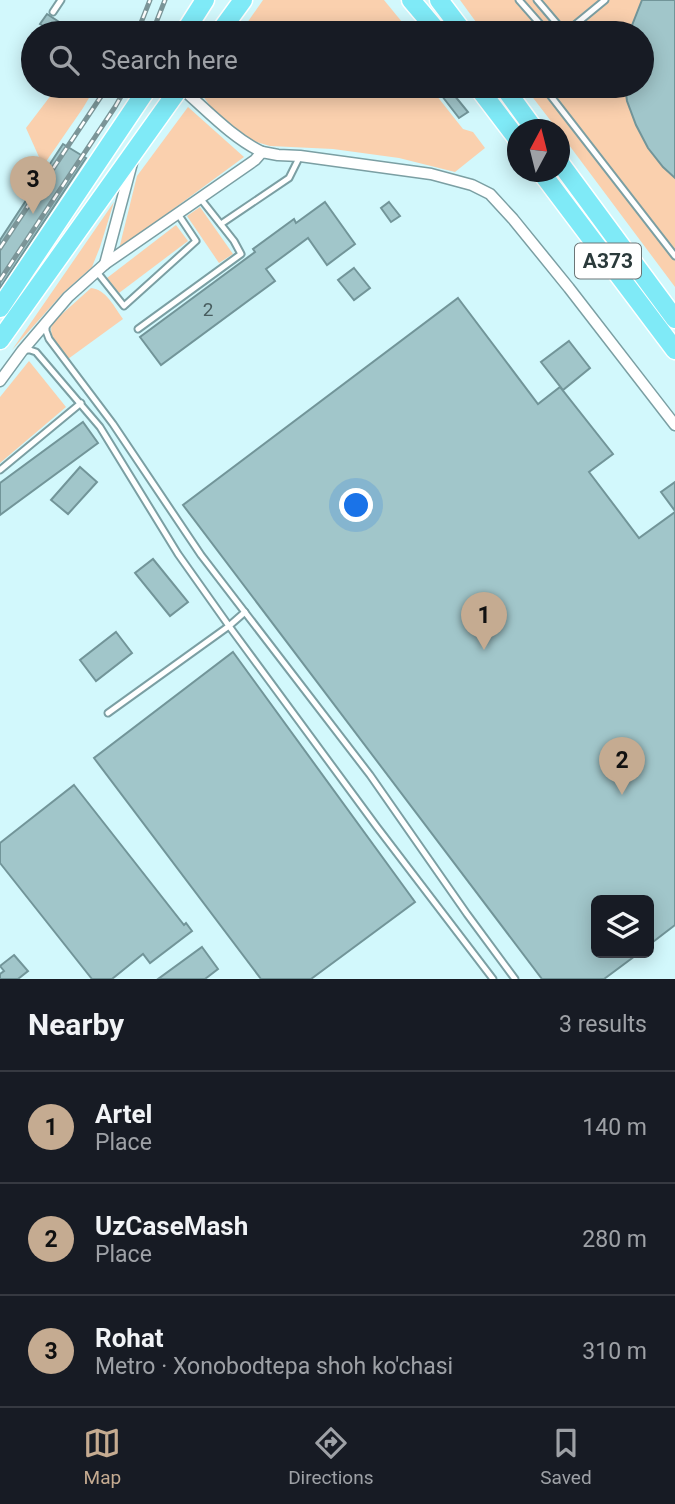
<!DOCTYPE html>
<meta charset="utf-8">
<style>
:root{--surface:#171b24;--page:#20242c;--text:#f1f3f6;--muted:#9ea1a6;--line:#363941;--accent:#c5ab91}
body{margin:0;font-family:Roboto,sans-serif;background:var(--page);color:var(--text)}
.controls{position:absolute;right:21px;bottom:21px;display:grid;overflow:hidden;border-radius:10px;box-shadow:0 4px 18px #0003}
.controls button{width:63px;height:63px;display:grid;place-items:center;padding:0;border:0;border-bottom:2px solid var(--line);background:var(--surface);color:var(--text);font:35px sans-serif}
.compass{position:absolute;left:507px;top:119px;width:63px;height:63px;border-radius:50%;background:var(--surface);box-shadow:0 4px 18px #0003;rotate:7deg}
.you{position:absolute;left:357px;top:506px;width:24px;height:24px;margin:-18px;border:5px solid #fff;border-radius:50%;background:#1a73e8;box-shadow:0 0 0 10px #1a73e833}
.badge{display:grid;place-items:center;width:46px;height:46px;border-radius:50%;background:var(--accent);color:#111;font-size:23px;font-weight:700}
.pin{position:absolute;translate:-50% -58px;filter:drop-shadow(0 2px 4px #0008)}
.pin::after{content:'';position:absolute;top:37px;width:24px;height:21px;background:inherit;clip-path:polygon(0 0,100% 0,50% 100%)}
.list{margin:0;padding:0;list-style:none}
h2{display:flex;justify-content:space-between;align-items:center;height:91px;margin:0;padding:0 28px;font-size:30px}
h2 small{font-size:23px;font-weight:400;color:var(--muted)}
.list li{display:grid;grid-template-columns:46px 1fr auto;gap:21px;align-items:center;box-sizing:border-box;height:112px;padding:0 28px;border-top:2px solid var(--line)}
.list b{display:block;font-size:26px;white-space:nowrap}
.list p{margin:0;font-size:23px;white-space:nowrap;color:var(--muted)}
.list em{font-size:23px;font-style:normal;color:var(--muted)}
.icon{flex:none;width:38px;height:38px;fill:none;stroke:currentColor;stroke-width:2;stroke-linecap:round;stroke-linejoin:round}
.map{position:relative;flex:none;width:675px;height:979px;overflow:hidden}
.search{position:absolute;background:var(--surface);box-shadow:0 4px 18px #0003;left:21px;right:21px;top:21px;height:77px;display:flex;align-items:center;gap:18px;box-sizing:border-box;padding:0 24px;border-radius:38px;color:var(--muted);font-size:26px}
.sheet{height:427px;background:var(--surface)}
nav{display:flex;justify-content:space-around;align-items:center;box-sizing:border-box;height:98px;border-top:2px solid var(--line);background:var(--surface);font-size:19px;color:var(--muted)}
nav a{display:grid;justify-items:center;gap:4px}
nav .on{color:var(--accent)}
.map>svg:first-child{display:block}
</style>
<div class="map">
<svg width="675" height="979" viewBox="0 0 675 979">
<rect width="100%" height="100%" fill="#d2f8fc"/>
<!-- green -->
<g fill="#fad0ae">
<path d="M263 0H384L411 33H240Z"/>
<path d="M460 0H675V287L560 133V130L557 129 524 86H642V33H484Z"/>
<path d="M58 86H96L83 108 43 166 26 128Z"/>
<path d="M202 86H429L463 129 473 132 485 148 455 172 399 158 333 149 270 146 250 140 212 109 199 90Z"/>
<path d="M188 107 244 157 119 249 137 176Z"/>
<path d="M114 202 100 247 92 267 63 293 12 350Z"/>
<path d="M200 207 233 254 219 263 187 216Z"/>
<path d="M176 225 188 241 119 293 107 278Z"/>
<path d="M91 288C106 289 115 308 123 319L68 359C59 348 48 338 52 323Z"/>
<path d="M29 361 66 407 0 463V397Z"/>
</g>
<!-- building -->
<g fill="#a1c6ca" stroke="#729599" stroke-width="2">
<path d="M642 0H675V178L663 167 648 148 636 125 627 101 625 86H642V33H629Z"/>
<path d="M47 14 76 33H55L40 24Z"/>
<path d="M450 90 468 112 459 118 442 96Z"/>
<path d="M63 144 86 158 0 288V240Z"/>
<path d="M325 202 355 244 327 265 308 238 266 269 275 281 161 365 140 337 255 252 253 249 294 219 296 223Z"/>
<path d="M389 202 400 216 391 222 381 208Z"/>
<path d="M354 268 370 288 354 300 338 280Z"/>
<path d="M458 298 538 404 560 387 613 454 589 472 639 538 675 512V925L649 945V900H596V953H639L604 979H542L183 505Z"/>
<path d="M569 341 590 368 563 390 541 362Z"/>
<path d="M83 422 98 443 0 515V483Z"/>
<path d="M80 467 97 482 68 514 51 500Z"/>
<path d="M675 482V511L661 492Z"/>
<path d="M153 559 188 602 170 616 135 573Z"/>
<path d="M116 632 132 653 96 681 80 660Z"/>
<path d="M233 652 415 902 311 979H261L94 758Z"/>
<path d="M74 785 184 925 186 923 192 931 150 963 143 954 112 979H92L0 863V843Z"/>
<path d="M202 947 218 969 205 979H158Z"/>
<path d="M14 955 28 971 18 979H0V974L4 971 0 966Z"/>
</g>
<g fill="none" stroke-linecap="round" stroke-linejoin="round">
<defs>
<g id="lane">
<path d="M519 0 548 33"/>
<path d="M537 0 565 33"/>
<path d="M53 12 61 0"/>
<path d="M565 33 605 0"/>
<path d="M543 86 675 256"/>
<path d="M221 224 289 178 300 156"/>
<path d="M97 272 124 306 196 241 178 214"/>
<path d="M46 323V331L49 339 113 424 201 555 370 775 467 914 515 979"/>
<path d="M138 329 241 254 234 241 200 198"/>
<path d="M25 350H30L36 352 100 427 178 554 229 626 377 827 493 979"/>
<path d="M0 470 81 403"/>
<path d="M108 713 229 626 245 612"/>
</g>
<g id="street">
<path d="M180 87C206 109 231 137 262 152"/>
<path d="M105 264 132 163"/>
<path d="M0 381 22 351 68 297 105 264 255 160 262 152 278 155 300 156 431 174 472 185 490 194 513 219 569 288 675 425"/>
</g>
<g id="highway">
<path d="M411 0 439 33"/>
<path d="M439 0 464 33"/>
<path d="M184 33 205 0"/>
<path d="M219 33 243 0"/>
<path d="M477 86 518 140"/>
<path d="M503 86 535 130"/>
<path d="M560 163 675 319"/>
<path d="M541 172 675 350"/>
<path d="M0 308 149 86"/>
<path d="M0 340 181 86"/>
</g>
</defs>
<!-- lane casing -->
<use href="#lane" stroke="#7b9fa3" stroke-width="9"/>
<!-- street casing -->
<use href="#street" stroke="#7b9fa3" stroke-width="13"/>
<!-- highway casing -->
<use href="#highway" stroke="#fff" stroke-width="21"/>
<!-- lane -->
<use href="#lane" stroke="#fff" stroke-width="5"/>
<!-- street -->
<use href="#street" stroke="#fff" stroke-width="10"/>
<!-- highway -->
<use href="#highway" stroke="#7feaf7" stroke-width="18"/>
<defs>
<g id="rail">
<path d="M137 33 150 0"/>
<path d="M152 33 165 0"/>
<path d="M0 248 108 86"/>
<path d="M0 280 115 107 127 86"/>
</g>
</defs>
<!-- rail casing -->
<use href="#rail" stroke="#7b9598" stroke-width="5"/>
<!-- rail -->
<use href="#rail" stroke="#fff" stroke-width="2.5" stroke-dasharray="8" stroke-linecap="butt"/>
</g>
<g text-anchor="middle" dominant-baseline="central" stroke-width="7" stroke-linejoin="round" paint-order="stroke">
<!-- number labels -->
<g font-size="19" fill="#485d5f">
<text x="208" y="309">2</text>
</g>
<!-- shield labels -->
<rect fill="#fff" stroke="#6b7576" stroke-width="2" x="575" y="243.5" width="66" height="35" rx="5"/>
<g font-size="21" font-weight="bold" fill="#2b3a3b">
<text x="608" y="261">A373</text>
</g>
</g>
</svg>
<div class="controls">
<button><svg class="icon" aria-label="layers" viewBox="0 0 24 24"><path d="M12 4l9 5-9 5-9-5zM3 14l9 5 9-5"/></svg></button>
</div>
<svg class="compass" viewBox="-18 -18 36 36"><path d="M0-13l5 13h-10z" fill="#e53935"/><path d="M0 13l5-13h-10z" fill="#9ea1a6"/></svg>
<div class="you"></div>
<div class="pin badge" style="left:484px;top:650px">1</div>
<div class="pin badge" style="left:622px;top:795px">2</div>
<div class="pin badge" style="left:33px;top:214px">3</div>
<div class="search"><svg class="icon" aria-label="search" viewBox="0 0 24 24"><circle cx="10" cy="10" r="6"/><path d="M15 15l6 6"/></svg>Search here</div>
</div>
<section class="sheet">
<h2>Nearby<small>3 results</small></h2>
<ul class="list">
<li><span class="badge">1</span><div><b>Artel</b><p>Place</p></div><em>140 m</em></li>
<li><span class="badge">2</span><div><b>UzCaseMash</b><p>Place</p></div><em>280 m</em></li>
<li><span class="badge">3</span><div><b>Rohat</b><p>Metro · Xonobodtepa shoh ko'chasi</p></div><em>310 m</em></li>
</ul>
</section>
<nav>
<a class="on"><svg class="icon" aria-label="map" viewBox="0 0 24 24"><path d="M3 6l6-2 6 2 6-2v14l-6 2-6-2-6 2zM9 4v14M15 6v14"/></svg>Map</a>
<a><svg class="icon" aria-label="directions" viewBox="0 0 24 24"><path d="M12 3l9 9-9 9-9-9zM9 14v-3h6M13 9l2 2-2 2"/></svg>Directions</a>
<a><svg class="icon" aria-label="saved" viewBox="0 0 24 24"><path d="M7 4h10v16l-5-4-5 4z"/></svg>Saved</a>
</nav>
